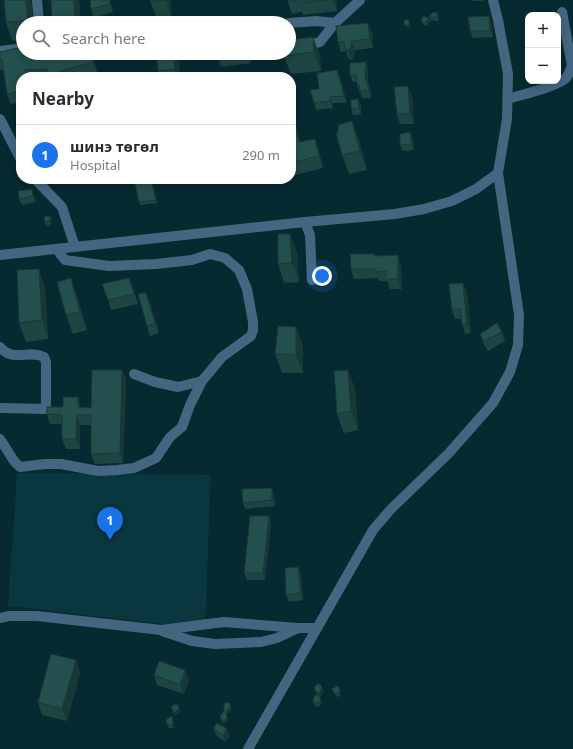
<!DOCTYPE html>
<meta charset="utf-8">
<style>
:root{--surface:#fff;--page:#f7f7f7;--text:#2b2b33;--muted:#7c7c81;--line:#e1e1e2;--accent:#1a73e8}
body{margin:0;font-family:"Noto Sans",sans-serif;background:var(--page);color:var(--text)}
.controls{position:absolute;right:12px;top:12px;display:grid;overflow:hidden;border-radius:8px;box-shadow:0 2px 10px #0003}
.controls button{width:36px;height:36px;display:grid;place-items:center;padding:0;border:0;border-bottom:1px solid var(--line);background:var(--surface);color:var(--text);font:20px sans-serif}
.you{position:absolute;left:322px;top:276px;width:14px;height:14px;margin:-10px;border:3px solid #fff;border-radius:50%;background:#1a73e8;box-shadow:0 0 0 6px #1a73e833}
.badge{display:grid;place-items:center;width:26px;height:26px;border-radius:50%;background:var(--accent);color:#fff;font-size:13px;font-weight:700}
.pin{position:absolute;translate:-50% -33px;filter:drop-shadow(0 1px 2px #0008)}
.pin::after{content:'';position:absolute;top:21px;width:14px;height:12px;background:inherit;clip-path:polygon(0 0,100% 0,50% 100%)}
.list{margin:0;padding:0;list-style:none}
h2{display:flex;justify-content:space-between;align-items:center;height:52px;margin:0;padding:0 16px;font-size:17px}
h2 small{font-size:13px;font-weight:400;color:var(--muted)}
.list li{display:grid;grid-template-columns:26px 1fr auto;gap:12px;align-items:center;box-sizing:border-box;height:60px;padding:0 16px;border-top:1px solid var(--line)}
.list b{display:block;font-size:15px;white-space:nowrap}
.list p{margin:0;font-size:13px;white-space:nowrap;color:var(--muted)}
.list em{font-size:13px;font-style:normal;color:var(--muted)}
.icon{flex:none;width:22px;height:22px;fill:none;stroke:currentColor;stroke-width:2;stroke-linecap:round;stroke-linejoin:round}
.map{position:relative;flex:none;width:573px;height:749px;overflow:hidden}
.search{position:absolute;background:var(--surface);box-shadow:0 2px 10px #0003;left:16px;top:16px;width:280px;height:44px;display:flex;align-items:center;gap:10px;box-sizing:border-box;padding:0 14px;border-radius:22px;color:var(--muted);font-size:15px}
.panel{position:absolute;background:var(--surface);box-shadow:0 2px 10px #0003;left:16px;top:72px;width:280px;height:112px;border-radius:16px}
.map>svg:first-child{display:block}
</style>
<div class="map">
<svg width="573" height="749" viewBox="0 0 573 749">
<rect width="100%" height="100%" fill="#072930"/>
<!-- built -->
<path fill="#0a363e" d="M17 473 211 475 205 629 8 606Z"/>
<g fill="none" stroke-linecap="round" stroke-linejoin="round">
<!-- minor -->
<g stroke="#446680" stroke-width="10">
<path d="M37 0 39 23"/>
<path d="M289 23 316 21 335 23"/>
<path d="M0 51 23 48"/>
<path d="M289 51 320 42 335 23 360 0"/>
<path d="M508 99C520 95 559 86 566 78 569 74 570 70 572 66L562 12"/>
<path d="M0 119 21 160"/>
<path d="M35 179 62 207 75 247"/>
<path d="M305 222 310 235 312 280"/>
<path d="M0 255 305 222 395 214 424 209 452 201 476 189 498 173"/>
<path d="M0 347C13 363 29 349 44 357L46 362V409L0 408"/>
<path d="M134 374 155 382 178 387 202 381"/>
<path d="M0 439 14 461 20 467 45 464H61L98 471 117 470 134 468 156 458 170 437 182 427 190 405 202 381 222 357 251 336 253 330V322L247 289 239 270 225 258 210 254 192 260 156 264 109 266 65 260 61 255 57 249"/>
<path d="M0 618 9 616H37L161 630 224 622 298 628H316"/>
<path d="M162 631 192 641 215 644 261 642 277 638 298 628"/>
<path d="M248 749 373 530 391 509 449 453 493 403 510 372 518 345 519 315 498 173 507 119 508 74 498 20 493 0"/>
</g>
</g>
<!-- wall -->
<g fill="#1e4541">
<path d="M31 0 33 23H23V40L12 41 6 22Z"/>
<path d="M51 0H79L81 23H53L52 21Z"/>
<path d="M90 0H110L113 12 94 18 91 9Z"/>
<path d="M150 0H170L172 19 157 20Z"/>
<path d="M287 0H336L337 11 303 15 302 12 293 14 291 11Z"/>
<rect x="473" y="0" width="10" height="1"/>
<path d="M438 15 439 18 438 21 431 20 429 17Z"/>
<path d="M421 20 431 21 428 25 426 26 422 23Z"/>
<path d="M368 23 372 33 373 48 355 50 354 57 352 60 348 58 346 51 341 52 338 42Z"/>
<path d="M491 23 493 37 473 38 470 31Z"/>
<path d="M313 37 320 56 321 71 291 74 284 56Z"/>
<path d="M0 52 67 53 68 55 94 59 97 72 80 77H21V102L11 104 7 94 3 70H0Z"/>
<path d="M178 53 180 77H161L158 71Z"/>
<path d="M216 53H250L251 63 221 67Z"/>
<path d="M366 62 368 69V82L370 87 371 98H362L360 92H359L357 85V82H353L350 75Z"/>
<path d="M337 70 340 77 347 103H332L333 108 316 110 314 103 319 89Z"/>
<path d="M412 96 414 124H400L397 114Z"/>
<path d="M358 99 361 105V114L353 115 351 109Z"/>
<path d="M291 103 300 142 315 139 319 150 323 168 291 176Z"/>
<path d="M413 139 414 150 403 151 400 145Z"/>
<path d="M359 140 367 170 349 174 342 155Z"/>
<path d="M134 179H151L157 203 140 205Z"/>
<path d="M34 196 36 202 22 205 19 199Z"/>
<path d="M52 220 50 225 46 226 45 223Z"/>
<path d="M297 252 299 282 284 283 278 264Z"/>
<path d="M398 255 401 265 402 289H390L387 281H379L378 278 354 279 351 269 375 256Z"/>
<path d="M463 283 467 292 471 333 465 334 462 324 461 319H455L452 310Z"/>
<path d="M133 287 138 304 111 310 108 300Z"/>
<path d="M45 288 48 339 26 342 19 323Z"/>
<path d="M77 296 87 330 73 334 66 315Z"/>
<path d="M150 302 159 333 150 336 147 326Z"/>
<path d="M296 327 303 346V373H282L275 354Z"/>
<path d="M502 332 505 341 488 351 483 343 480 334Z"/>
<path d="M122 370 126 380 123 463 95 464 91 454V425H80V449H66L62 439V424H50L47 414 81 407 91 408Z"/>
<path d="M355 388 358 430 344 433 337 414Z"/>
<path d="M274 494 275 506 245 509 243 503Z"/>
<path d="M271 523 265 580H247L244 573Z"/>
<path d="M298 567 301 574 303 600 289 602 286 595Z"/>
<path d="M76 660 80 673 67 721 42 715 38 702Z"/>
<path d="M185 670 189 680 184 694 157 685 154 675Z"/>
<path d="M339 687 341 694 340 696 337 697 334 693 332 689Z"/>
<path d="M324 691 319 698 322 702 320 706 317 707 314 704 313 701 318 695Z"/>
<path d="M172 716 174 726 173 728H169L166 722Z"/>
<path d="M213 728 230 736 225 742 216 735Z"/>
</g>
<!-- shaded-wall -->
<g fill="#183835">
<path d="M26 0H31L33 23H28V21Z"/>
<path d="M74 0H79L81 23H76L75 20Z"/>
<path d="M109 0H110L113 12 110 4Z"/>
<path d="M165 0H170L172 19Z"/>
<path d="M333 0H336L337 11Z"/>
<path d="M438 15 439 18 438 21 437 17Z"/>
<path d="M489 16 491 23 493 37 490 31Z"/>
<path d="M429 18 431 21 428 25 426 22Z"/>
<path d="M368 23 372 33 373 48 370 39Z"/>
<path d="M410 23 411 27 407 29 406 26Z"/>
<path d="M313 37 320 56 321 71 314 52Z"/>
<path d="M352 41 355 50 354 57 352 60 348 51Z"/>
<path d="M91 53 94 59 97 72 93 62Z"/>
<path d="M173 53H178L180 77H177L175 69Z"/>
<path d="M248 53H250L251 63Z"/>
<path d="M366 62 368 69V82L370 87 371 98 365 81Z"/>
<path d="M337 70 340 77 347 103 344 96Z"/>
<path d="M408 86 412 96 414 124 410 114Z"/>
<path d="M330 97 332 103 333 108 330 101Z"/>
<path d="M358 99 361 105V114L359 108Z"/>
<path d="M291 103 303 154 299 142 291 109Z"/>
<path d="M352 121 359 140 367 170 360 151Z"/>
<path d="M410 132 413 139 414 150 412 144Z"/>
<path d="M315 139 319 150 323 168 319 156Z"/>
<path d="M32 189 34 196 36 202 33 196Z"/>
<path d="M51 217 52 220 50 225 49 221Z"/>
<path d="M290 234 297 252 299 282 292 263Z"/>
<path d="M398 255 401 265 402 289 398 279Z"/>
<path d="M39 269 45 288 48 339 42 320Z"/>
<path d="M71 278 77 296 87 330 80 312Z"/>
<path d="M129 278 133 287 138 304 134 294Z"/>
<path d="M463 283 467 292 471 333 467 324Z"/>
<path d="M146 293 150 302 159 333 155 323Z"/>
<path d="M296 327 303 346V373L296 355Z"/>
<path d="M122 370 126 380 123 463 120 453Z"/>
<path d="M348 370 355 388 358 430 351 411Z"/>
<path d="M78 397 81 407V415L78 407Z"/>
<path d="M77 415 80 425V449L76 439Z"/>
<path d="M272 488 274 494 275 506 272 500Z"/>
<path d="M269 516 271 523 265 580 263 573Z"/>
<path d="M298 567 301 574 303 600 301 593Z"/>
<path d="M76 660 80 673 67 721 62 709Z"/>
<path d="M185 670 189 680 184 694 180 685Z"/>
<path d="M322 688 324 691 319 698 318 695Z"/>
<path d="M340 691 341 694 340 696 339 693Z"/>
<path d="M321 699 322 702 320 706 319 702Z"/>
<path d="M230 704 231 708V711L227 714 228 721 223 725 222 722 226 711Z"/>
<path d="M179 709 180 712 175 716 174 713Z"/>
<path d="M172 716 174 726 173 728 171 725Z"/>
<path d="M227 729 230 736 225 742 223 735Z"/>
</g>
<!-- building -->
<g fill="#23504c" stroke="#183835">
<path d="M4 0H26L28 21 6 22Z"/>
<path d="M51 0H74L75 20 52 21Z"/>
<path d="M90 0H109L110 4 91 9Z"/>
<path d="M150 0H165L150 2Z"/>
<path d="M287 0H296L289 2Z"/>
<path d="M298 0H327L299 3Z"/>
<path d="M436 12 438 15 437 17H429L432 13Z"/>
<path d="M423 16 429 18 426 22 424 23 421 20Z"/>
<path d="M489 16 490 31H470L468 17Z"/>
<path d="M170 19V23H154V21Z"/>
<path d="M406 19 408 20 410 23 406 26 404 24V21Z"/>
<path d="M368 23 370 39 352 41 351 47 348 51 345 48 344 42H338L336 26Z"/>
<path d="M313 37 314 52 284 56V53H289V40Z"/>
<path d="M23 47V53H66L67 56 77 53H91L93 62 48 75 47 69 25 70 26 77H21V91L7 94 2 59 0 60V52Z"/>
<path d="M157 53H173L175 69 158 71Z"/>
<path d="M366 62 365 81H367L369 91H360L359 85H357V75H350V63Z"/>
<path d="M337 70 344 96 330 97V101L314 103 310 90 319 89 317 73Z"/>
<path d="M408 86 410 114H397L394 87Z"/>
<path d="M358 99 359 108 351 109V100Z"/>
<path d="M291 109 299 142 315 139 319 156 291 163Z"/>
<path d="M352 121 360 151 342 155 336 133H338V125Z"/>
<path d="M410 132 412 144 400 145V134Z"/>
<path d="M134 179H151L156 200 139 202Z"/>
<path d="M32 189 33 196 19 199 18 191Z"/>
<path d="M46 216 51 217 49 221 45 223 44 218Z"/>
<path d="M278 234H290L292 263 278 264Z"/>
<path d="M350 254H375V256L398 255V279H386V271L375 272V269H351Z"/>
<path d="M39 269 42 320 19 323 17 270Z"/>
<path d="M71 278 80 312 66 315 57 282Z"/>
<path d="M129 278 134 294 108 300 102 284Z"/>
<path d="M463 283 467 324H462L460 309 452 310 449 284Z"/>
<path d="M146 293 155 323 147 326 138 294Z"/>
<path d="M497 323 502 332 484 341 480 334Z"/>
<path d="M278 326 296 327V355L275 354Z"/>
<path d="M92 370H122L120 453 91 454V415H77L76 439H62V415L47 414V407H63V397H78V407L91 408Z"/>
<path d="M348 370 351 411 337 414 334 371Z"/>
<path d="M272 488V500L243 503 242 489Z"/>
<path d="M250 516H269L263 573H244Z"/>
<path d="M298 567 301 593 286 595 285 568Z"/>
<path d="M51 654 76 660 62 709 38 702Z"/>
<path d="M159 661 185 670 180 685 154 675Z"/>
<path d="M317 684 321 685 322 688 318 695 314 688Z"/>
<path d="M337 686 339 687 340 691 339 693 335 694 332 689Z"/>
<path d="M317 694 321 699 319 702 316 703 313 701 314 697Z"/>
<path d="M228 702 230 704V708L226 711 227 718 222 722 220 716 224 711V704Z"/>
<path d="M175 704 178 705 179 709 174 713 171 707Z"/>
<path d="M172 716 173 723 171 725 168 724 166 722 167 719Z"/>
<path d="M217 723 227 729 223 735 213 728Z"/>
</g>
</svg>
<div class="controls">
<button>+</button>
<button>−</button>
</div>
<div class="you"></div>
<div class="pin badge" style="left:110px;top:540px">1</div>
<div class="search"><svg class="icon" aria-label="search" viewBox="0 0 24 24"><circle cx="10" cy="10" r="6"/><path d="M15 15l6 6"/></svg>Search here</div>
<section class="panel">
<h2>Nearby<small></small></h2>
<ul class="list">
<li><span class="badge">1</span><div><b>шинэ төгөл</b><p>Hospital</p></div><em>290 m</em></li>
</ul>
</section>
</div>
